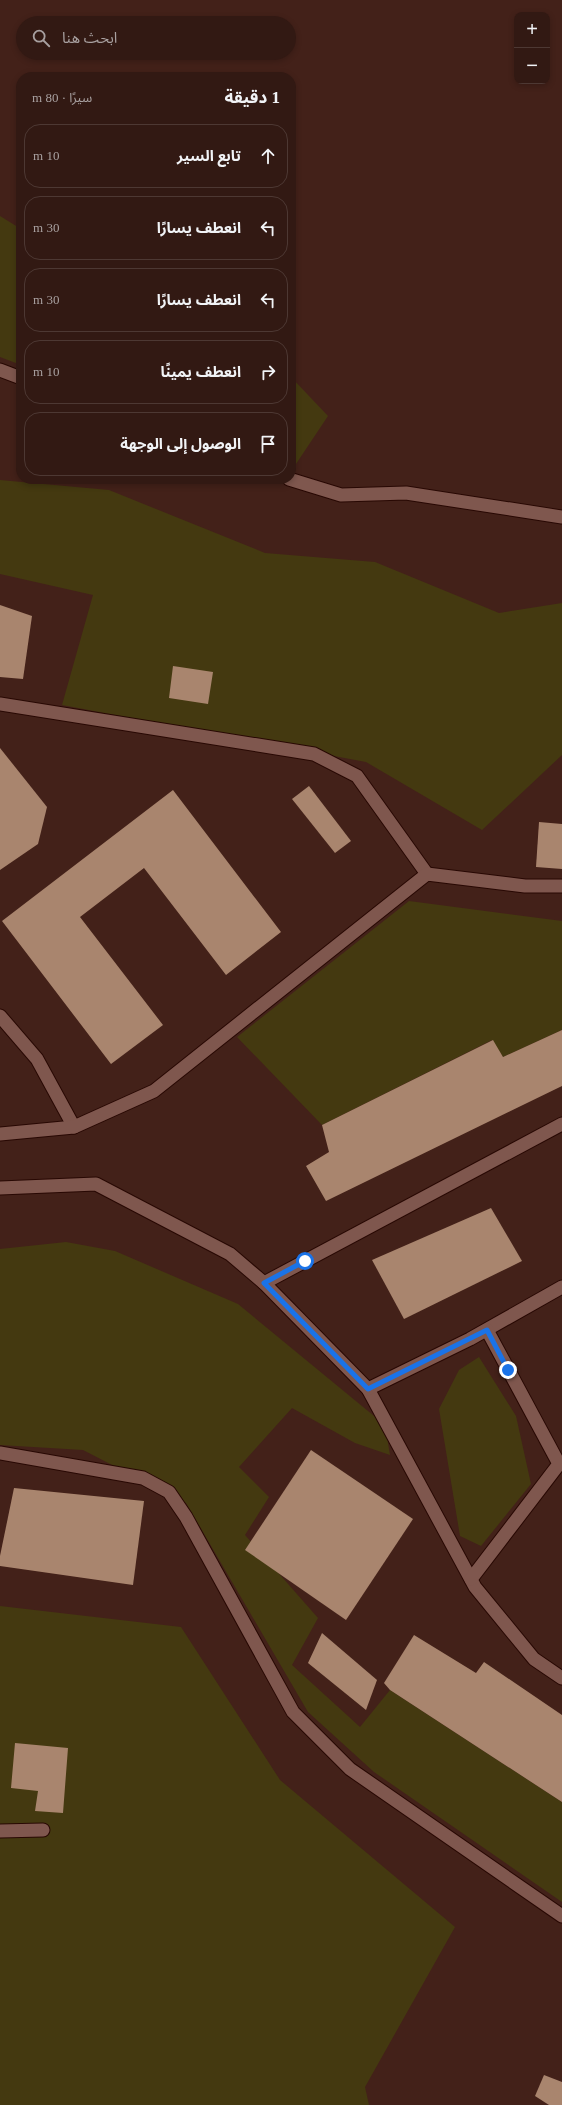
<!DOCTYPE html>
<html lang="ar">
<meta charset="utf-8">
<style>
:root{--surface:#321913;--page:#3d2621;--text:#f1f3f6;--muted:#a8a0a0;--line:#4d3833}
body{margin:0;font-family:"Times New Roman","Noto Sans Arabic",serif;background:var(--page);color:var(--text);direction:rtl}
.controls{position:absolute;right:12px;top:12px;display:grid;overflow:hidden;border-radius:8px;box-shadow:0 2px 6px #0003}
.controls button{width:36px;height:36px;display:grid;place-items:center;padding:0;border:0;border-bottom:1px solid var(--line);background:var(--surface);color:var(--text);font:20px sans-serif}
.stop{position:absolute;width:12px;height:12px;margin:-9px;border:3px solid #1a73e8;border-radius:50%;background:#fff}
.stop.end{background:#1a73e8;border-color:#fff;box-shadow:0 1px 4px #0008}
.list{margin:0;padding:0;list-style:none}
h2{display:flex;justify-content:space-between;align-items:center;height:52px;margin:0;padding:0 16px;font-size:17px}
h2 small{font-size:13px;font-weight:400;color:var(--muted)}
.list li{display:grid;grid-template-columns:26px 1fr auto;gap:12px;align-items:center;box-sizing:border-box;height:64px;margin:0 8px 8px;padding:0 8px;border:1px solid var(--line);border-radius:16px}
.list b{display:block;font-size:15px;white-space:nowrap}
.list em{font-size:13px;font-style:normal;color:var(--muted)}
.icon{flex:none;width:22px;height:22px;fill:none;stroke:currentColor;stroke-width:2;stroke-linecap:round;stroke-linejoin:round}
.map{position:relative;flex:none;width:562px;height:2105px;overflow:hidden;direction:ltr}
.search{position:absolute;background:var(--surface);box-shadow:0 2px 6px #0003;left:16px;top:16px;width:280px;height:44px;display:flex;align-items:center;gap:10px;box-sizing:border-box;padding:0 14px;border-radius:22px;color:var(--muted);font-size:15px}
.panel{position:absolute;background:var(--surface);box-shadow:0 2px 6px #0003;left:16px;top:72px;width:280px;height:412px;border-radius:16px;direction:rtl}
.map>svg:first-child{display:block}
</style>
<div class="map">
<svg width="562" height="2105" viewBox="0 0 562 2105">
<rect width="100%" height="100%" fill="#432119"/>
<!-- green -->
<g fill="#443910">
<path d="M0 216 21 229V365L0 357Z"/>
<path d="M291 377 328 416 296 464 291 463Z"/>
<path d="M0 480 109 490 265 553 375 562 499 613 562 603V755L482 830 366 762 62 705 93 595 0 574Z"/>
<path d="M409 901 562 921V1030L503 1057 492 1040 322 1125 237 1037Z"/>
<path d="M66 1242 115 1251 238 1304 385 1425 390 1455 355 1443 292 1408 239 1467 269 1497 245 1535 318 1618 292 1665 360 1727 390 1690 562 1802V1902L374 1772 308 1712 186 1503 83 1450 0 1445V1249Z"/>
<path d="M479 1357 516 1416 531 1484 481 1546 460 1536 439 1409 459 1370Z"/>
<path d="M0 1606 181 1627 280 1780 455 1927 365 2087 369 2105H0Z"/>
</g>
<!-- building -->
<g fill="#a9856e">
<path d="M0 605 32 616 23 679 0 677Z"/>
<path d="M173 666 213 672 208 704 169 698Z"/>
<path d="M0 748 47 807 38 844 0 870Z"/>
<path d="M309 786 351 841 335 853 292 799Z"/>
<path d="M173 790 281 932 226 975 144 868 80 917 163 1025 111 1064 2 921Z"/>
<path d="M539 822 562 824V869L536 867Z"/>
<path d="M562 1030V1086L326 1201 306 1166 329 1152 322 1125 493 1040 503 1057Z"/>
<path d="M491 1208 522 1261 404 1319 372 1260Z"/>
<path d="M311 1450 413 1519 346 1620 245 1550Z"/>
<path d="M14 1488 144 1501 133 1585 0 1566V1556Z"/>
<path d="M322 1633 377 1680 366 1710 308 1663Z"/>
<path d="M414 1635 476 1673 484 1662 562 1715V1802L390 1690 384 1683Z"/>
<path d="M15 1743 68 1748 63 1813 35 1811 38 1791 11 1788Z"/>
<path d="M544 2075 562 2082V2105H549L535 2096Z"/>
</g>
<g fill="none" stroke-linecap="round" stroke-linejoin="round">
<defs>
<g id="lane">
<path d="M0 370 21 378"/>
<path d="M289 479 341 495 406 493 562 517"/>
<path d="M0 704 314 754 357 776 427 874"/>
<path d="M0 1016 37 1059 74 1127"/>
<path d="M0 1134 74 1127 154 1091 427 874 525 886H562"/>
<path d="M0 1188 96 1184 230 1254 264 1283 368 1389 475 1587 534 1659 562 1678"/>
<path d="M264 1283 562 1124"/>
<path d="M368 1389 470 1339 562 1287"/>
<path d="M0 1453 143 1478 169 1492 186 1517 293 1712 350 1769 562 1916"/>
<path d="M471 1579 559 1464 487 1330"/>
<path d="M0 1831 43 1830"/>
</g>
</defs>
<!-- lane casing -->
<use href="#lane" stroke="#280803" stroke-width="15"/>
<!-- lane -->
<use href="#lane" stroke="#7f574e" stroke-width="13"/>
</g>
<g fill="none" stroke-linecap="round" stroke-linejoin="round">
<!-- route -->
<path stroke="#1a73e8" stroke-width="5" d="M305 1261 264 1283 368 1389 487 1330 508 1370"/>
</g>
</svg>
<div class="controls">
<button>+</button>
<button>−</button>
</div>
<div class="stop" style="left:305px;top:1261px"></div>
<div class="stop end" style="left:508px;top:1370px"></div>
<div class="search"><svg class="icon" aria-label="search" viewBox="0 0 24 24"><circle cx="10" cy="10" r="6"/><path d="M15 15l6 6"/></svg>ابحث هنا</div>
<section class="panel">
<h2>1 دقيقة<small>سيرًا · 80 m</small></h2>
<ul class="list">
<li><svg class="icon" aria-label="ahead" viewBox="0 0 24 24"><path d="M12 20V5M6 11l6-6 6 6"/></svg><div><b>تابع السير</b></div><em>10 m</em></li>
<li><svg class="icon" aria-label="left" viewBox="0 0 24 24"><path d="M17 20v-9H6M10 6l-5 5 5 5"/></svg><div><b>انعطف يسارًا</b></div><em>30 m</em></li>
<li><svg class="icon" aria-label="left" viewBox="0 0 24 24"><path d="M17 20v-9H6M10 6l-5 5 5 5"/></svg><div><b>انعطف يسارًا</b></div><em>30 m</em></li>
<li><svg class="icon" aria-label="right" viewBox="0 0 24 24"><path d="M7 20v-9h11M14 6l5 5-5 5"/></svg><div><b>انعطف يمينًا</b></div><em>10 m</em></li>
<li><svg class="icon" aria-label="arrive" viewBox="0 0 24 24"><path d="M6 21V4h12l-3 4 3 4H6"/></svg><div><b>الوصول إلى الوجهة</b></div></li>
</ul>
</section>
</div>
